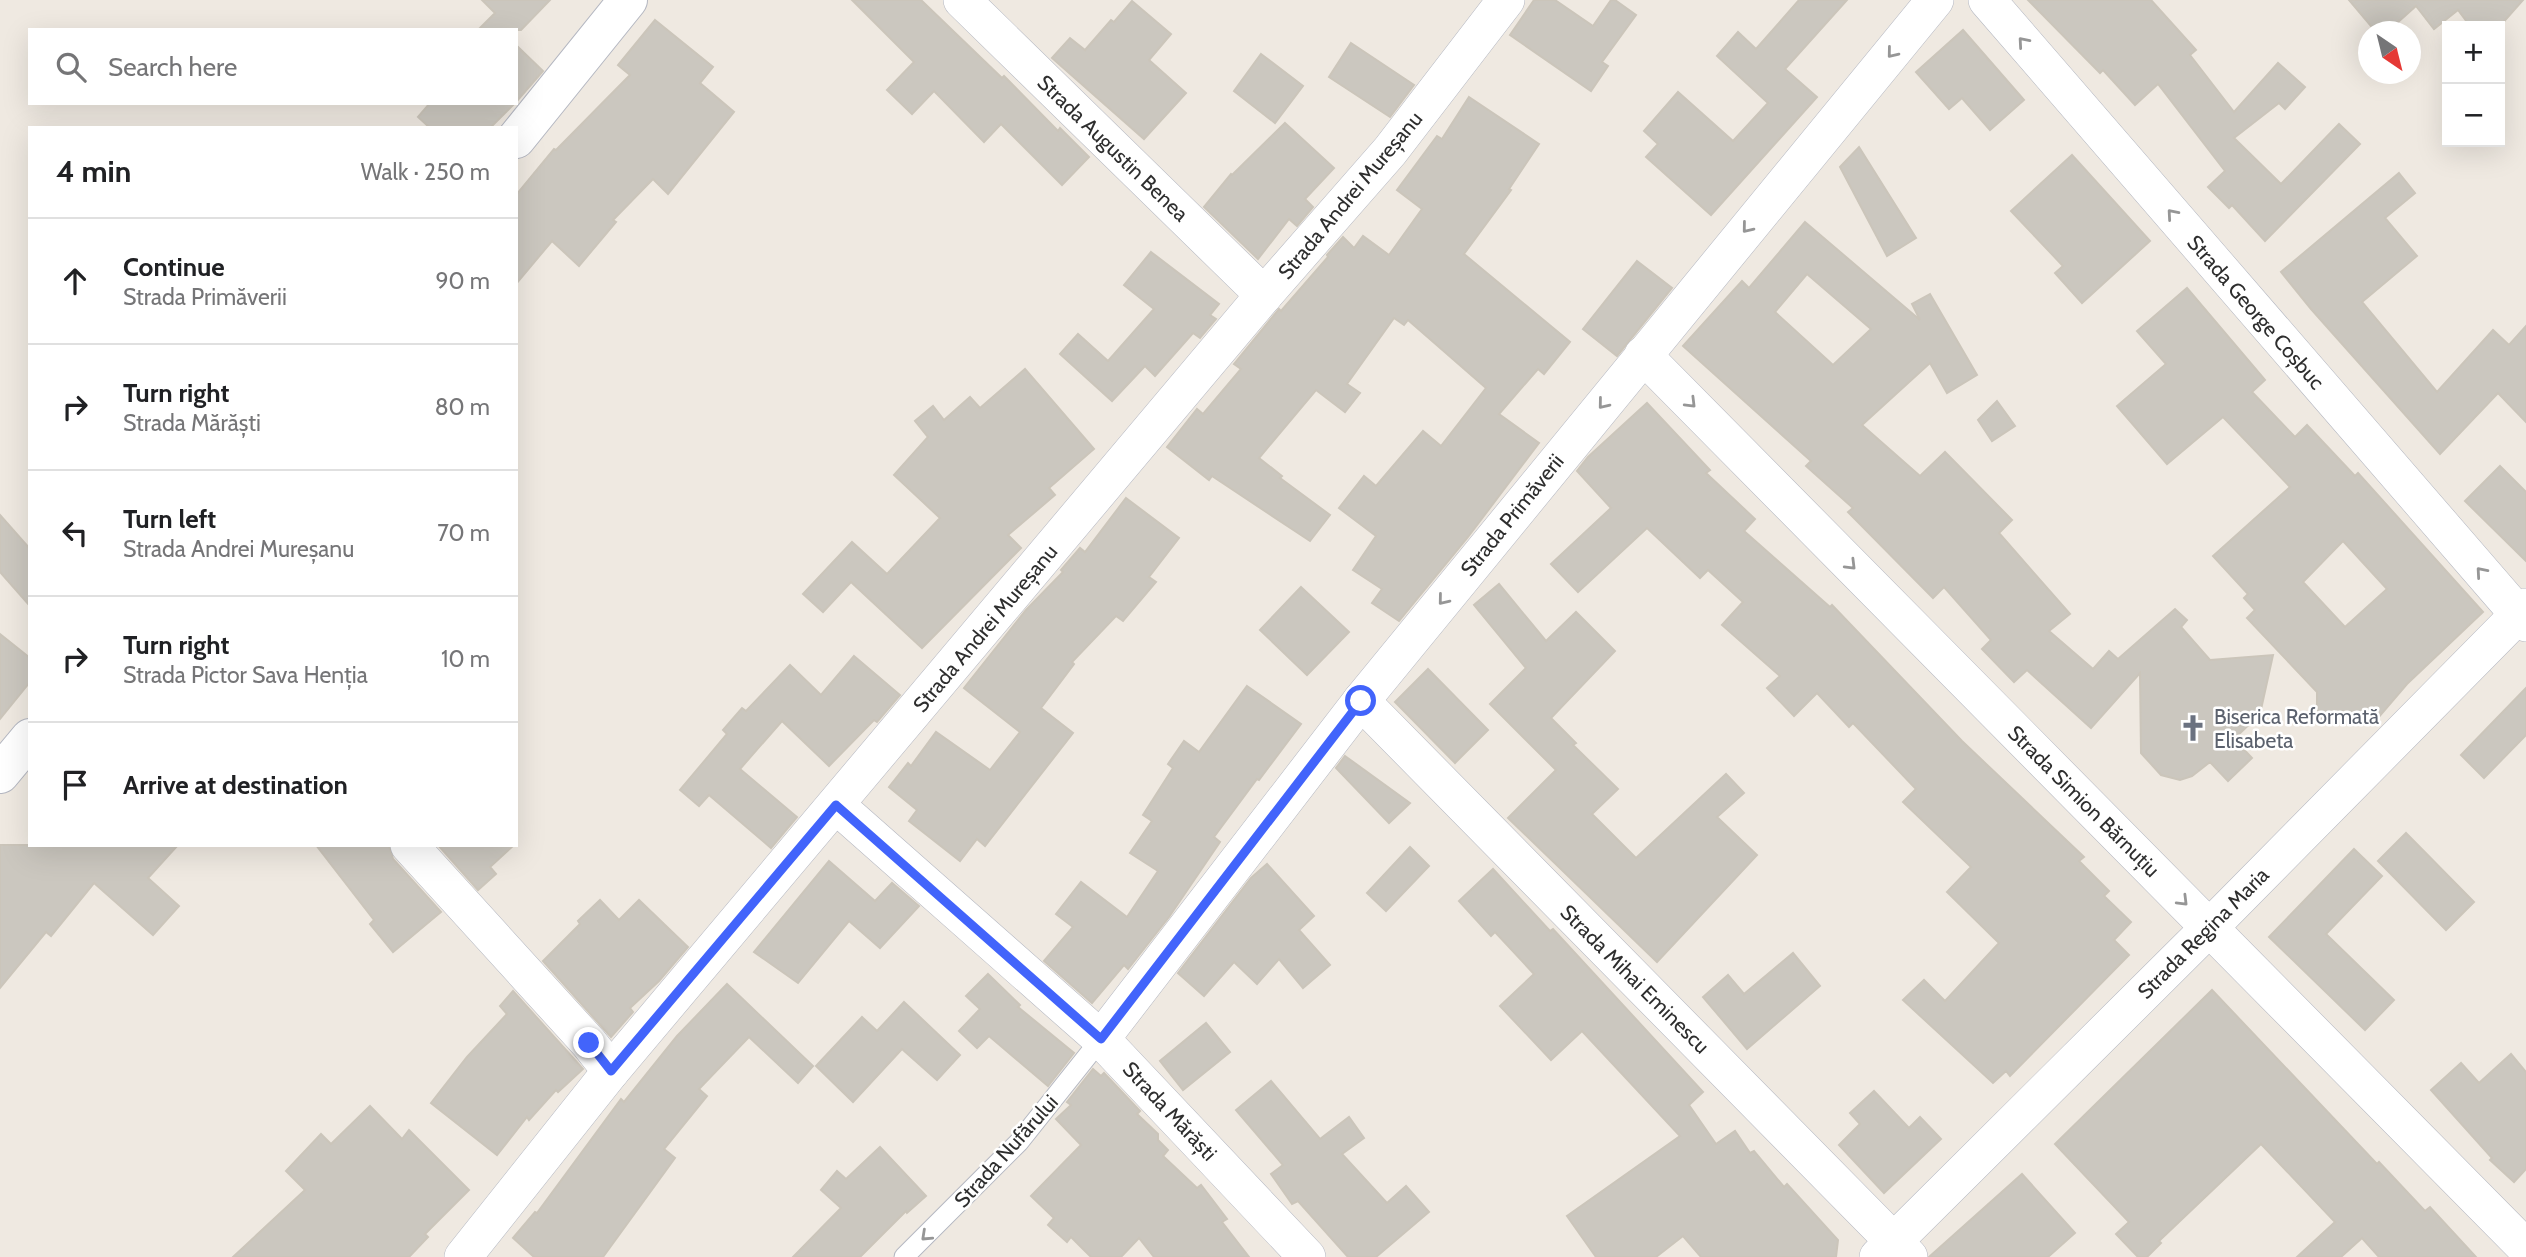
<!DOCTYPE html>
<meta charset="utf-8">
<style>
:root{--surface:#fff;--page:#f6f6f6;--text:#202124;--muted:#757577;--line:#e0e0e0}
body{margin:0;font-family:Cabin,sans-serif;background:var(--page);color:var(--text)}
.controls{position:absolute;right:21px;top:21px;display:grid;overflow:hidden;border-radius:0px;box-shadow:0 7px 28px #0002}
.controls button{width:63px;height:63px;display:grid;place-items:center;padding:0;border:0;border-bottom:2px solid var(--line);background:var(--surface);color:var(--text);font:35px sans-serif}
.compass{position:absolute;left:2358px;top:21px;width:63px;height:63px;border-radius:50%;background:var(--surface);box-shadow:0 7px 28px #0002;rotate:145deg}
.stop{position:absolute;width:21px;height:21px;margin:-16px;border:5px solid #4264fb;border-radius:50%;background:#fff}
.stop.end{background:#4264fb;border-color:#fff;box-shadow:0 2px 7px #0008}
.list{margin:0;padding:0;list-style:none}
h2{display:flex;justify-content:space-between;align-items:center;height:91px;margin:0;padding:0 28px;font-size:30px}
h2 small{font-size:23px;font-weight:400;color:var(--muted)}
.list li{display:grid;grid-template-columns:46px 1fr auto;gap:21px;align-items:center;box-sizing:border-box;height:126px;padding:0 28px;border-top:2px solid var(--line)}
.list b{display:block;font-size:26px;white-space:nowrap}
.list p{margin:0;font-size:23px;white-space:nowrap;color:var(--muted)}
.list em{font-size:23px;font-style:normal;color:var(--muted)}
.icon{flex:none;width:38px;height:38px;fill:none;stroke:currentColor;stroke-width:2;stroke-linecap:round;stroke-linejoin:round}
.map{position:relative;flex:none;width:2526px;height:1257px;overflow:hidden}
.search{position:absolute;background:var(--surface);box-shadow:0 7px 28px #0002;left:28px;top:28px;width:490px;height:77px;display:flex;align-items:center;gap:18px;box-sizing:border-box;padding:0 24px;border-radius:0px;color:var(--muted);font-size:26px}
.panel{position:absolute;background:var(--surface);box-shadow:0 7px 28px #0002;left:28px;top:126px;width:490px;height:721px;border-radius:0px}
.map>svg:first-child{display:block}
</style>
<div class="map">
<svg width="2526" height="1257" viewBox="0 0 2526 1257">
<rect width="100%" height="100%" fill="#efe9e1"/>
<!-- building -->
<g fill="#cbc7bf" stroke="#cbc5ba" stroke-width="2" fill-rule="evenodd">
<path d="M482 0H550L521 30H478L495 13Z"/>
<path d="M852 0H921L1002 78 1004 76 1058 131 1060 128 1089 157 1062 185 1001 124 984 142 934 91 912 114 887 90 914 62Z"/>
<path d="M1534 0H1555L1593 26 1611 0H1615L1636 15 1602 62 1608 66 1591 91 1510 35Z"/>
<path d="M1799 0H1847L1785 69 1817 97 1711 215 1646 157 1658 144 1644 131 1678 92 1733 141 1768 103 1717 56 1738 32 1756 49Z"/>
<path d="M2028 0H2151L2196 50 2190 55 2234 112 2278 63 2305 87 2285 109 2279 103 2234 138 2281 184 2339 124 2360 144 2265 241 2232 205 2229 208 2208 187 2225 171 2158 84 2135 105 2103 70 2100 73Z"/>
<path d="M2349 0H2523L2500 26H2470L2458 10 2434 29 2416 6 2387 32H2376Z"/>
<path d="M1132 1 1171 34 1149 60 1186 93 1144 139 1052 58 1070 38 1085 50 1111 20 1114 22Z"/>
<path d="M655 20 713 67 700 83 734 112 668 194 653 179 613 220 616 222 579 266 552 241 516 284V195L554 149 556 150 630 75 618 65Z"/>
<path d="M1963 30 2024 100 1990 130 1962 98 1949 109 1916 72Z"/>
<path d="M1351 43 1414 85 1390 117 1329 77Z"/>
<path d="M516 45 543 71 516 102Z"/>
<path d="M1261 54 1303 86 1275 123 1234 91Z"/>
<path d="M1469 97 1539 144 1509 189 1511 190 1464 254 1570 342 1544 374 1538 369 1499 414 1539 443 1468 537 1399 621 1372 603 1382 589 1353 570 1376 536 1339 508 1364 476 1376 486 1423 431 1441 446 1486 388 1408 320 1404 325 1394 318 1347 384 1360 393 1345 412 1316 390 1259 458 1282 476 1280 478 1330 515 1310 541 1212 476 1209 480 1167 447 1197 409 1203 414 1241 369 1234 364 1279 309 1281 311 1328 257 1327 255 1343 237 1354 248 1363 236 1389 255 1422 209 1397 190 1437 136 1442 139Z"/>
<path d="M430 103H515L490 128H430L418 117Z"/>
<path d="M1285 123 1334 168 1305 199 1313 207 1297 226 1289 219 1258 259 1204 207 1231 174 1232 175Z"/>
<path d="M1859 147 1916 238 1887 256 1840 167Z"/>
<path d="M2072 155 2150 241 2082 303 2055 273 2063 266 2011 211Z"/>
<path d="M2399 173 2415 193 2385 218 2417 256 2362 302 2437 392 2493 330 2509 345 2526 326V422L2498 393 2440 454 2311 309 2281 272Z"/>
<path d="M1805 222 1920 320 1912 304 1930 294 1977 375 1947 393 1930 363 1862 425 1920 476 1945 452 2012 520 1999 533 2070 614 2049 631 2093 669 2109 651 2118 659 2175 609 2187 620 2181 627 2210 660 2273 655 2260 714 2234 739 2252 758 2228 781 2210 762 2192 776 2180 780 2161 775 2141 753 2140 673 2091 728 2027 670 2014 682 1982 649 1991 640 1944 587 1933 598 1848 512 1853 508 1806 466 1811 461 1683 346 1742 281 1749 288ZM1807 274 1871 329 1833 365 1775 312Z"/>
<path d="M1151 252 1219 304 1210 315 1216 319 1200 338 1193 333 1155 376 1145 366 1112 401 1060 354 1078 334 1108 361 1154 309 1124 285Z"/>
<path d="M1637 261 1672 288 1617 356 1583 329Z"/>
<path d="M2187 288 2265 380 2252 392 2295 437 2307 425 2355 476 2358 473 2483 612 2407 684 2372 725 2317 722V692L2247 618 2255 610 2244 598 2248 594 2213 556 2290 487 2223 417 2167 464 2117 406 2166 364 2137 331ZM2343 541 2387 589 2345 627 2303 582Z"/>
<path d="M1025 369 1094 449 1049 488 1055 495 1008 535 1021 548 922 648 851 582 823 612 803 594 852 542 887 574 940 518 894 475 928 437 915 421 933 406 944 420 970 397 980 408Z"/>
<path d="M1997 401 2015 426 1992 441 1978 420Z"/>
<path d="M1647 403 1710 470 1706 473 1755 519 1744 531 1830 607 1832 605 1962 741 2084 857 2079 861 2109 891 2104 896 2131 922 2114 940 2129 955 2010 1076 2006 1071 1993 1083 1903 1000 1924 980 1945 1001 1999 943 1947 892 1971 867 1903 802 1916 789 1853 723 1849 727 1817 693 1794 716 1767 688 1780 676 1722 625 1743 602 1708 570 1700 578 1647 528 1578 592 1551 564 1611 508 1577 471 1588 457Z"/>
<path d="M2500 466 2526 492V561L2465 501Z"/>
<path d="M1126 498 1179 538 1149 577 1156 582 1123 621 1116 616 1072 662 1074 664 1041 708 1073 733 985 846 977 839 960 861 909 821 917 810 889 787 908 763 911 766 936 732 990 770 1020 732 964 688 1026 610 1063 572 1061 570 1080 548 1085 552Z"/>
<path d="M0 515 30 549V606L0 572Z"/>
<path d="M1499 584 1546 641 1576 612 1615 651 1551 718 1576 743 1573 745 1618 789 1592 814 1636 858 1726 774 1744 793 1717 817 1757 855 1657 962 1508 818 1556 770 1490 704 1526 668 1474 605Z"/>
<path d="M1301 587 1349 632 1307 675 1260 630Z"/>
<path d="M0 634 30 658V682L0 719Z"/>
<path d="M854 656 900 695 877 722 874 720 829 766 782 721 740 769 797 817 771 848 709 795 699 806 680 790 727 734 723 730 742 708 746 711 790 665 821 695Z"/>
<path d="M1428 669 1488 730 1455 763 1395 702Z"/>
<path d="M1247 686 1301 724 1259 780 1257 779 1214 837 1220 842 1169 917 1128 969 1124 965 1092 1003 1044 961 1073 927 1056 914 1081 882 1127 917 1158 871 1130 853 1152 821 1143 815 1173 768 1168 764 1184 741 1199 752Z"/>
<path d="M2526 688V735L2484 778 2461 755Z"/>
<path d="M1345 756 1410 803 1389 823 1336 768Z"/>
<path d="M2406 833 2474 902 2446 930 2378 861Z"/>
<path d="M0 845H178L148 878 179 906 153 935 94 883 51 936 46 932 0 988Z"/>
<path d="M316 845H389L393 859 441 912 393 952 370 924 374 920Z"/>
<path d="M438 845H514L490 867 496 874 478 890Z"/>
<path d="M1410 847 1429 866 1386 911 1367 893Z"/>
<path d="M2354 849 2382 876 2326 934 2394 1000 2365 1030 2269 937Z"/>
<path d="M829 861 875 901 892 883 919 906 880 948 849 921 798 983 754 952Z"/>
<path d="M1267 864 1314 916 1299 930 1330 965 1303 988 1279 959 1257 984 1234 962 1204 996 1178 973 1251 878Z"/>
<path d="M1493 869 1550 931 1553 929 1703 1092 1689 1105 1716 1144 1735 1131 1750 1153 1754 1151 1784 1187 1787 1184 1838 1240 1836 1257H1701L1683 1236 1656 1257H1596L1567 1216 1680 1136 1582 1031 1551 1060 1500 1006 1534 974 1495 932 1491 936 1459 901Z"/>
<path d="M600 900 619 920 639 900 688 947 659 981 630 1008 633 1012 611 1037 543 961 580 924 578 921Z"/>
<path d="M1793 953 1820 986 1747 1049 1703 997 1728 975 1744 994Z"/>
<path d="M988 974 1020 1005 1018 1007 1074 1053 1048 1086 989 1036 977 1048 959 1031 980 1009 966 996Z"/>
<path d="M727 984 813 1066 798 1083 749 1037 699 1089 707 1096 664 1149 675 1158 603 1257H534L513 1238 535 1212 537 1213 621 1099 624 1102 677 1036Z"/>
<path d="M2212 990 2377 1164 2379 1162 2425 1211 2430 1207 2476 1257H2379L2362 1238 2341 1257H2297L2335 1222 2261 1144 2159 1241 2161 1243 2147 1257H2138L2116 1234 2129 1222 2055 1144Z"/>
<path d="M513 991 583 1069 558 1092 556 1090 529 1120 527 1117 497 1155 431 1103 467 1057 507 1014 500 1006Z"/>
<path d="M904 1002 960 1055 937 1080 902 1049 853 1102 816 1066 862 1017 877 1031Z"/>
<path d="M1206 1023 1230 1052 1183 1090 1160 1061Z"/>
<path d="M2511 1054 2526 1072V1169L2514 1182 2490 1160 2492 1158 2431 1090 2461 1063 2479 1083Z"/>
<path d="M1093 1069 1101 1076 1104 1073 1140 1111 1137 1114 1158 1134V1140L1168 1150 1163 1156 1197 1188 1201 1185 1227 1219 1222 1222 1249 1257H1154L1139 1238 1121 1257H1091L1071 1237 1067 1242 1048 1225 1054 1218 1031 1196 1081 1145 1056 1119 1071 1105 1067 1102Z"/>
<path d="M1271 1081 1320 1139 1349 1117 1364 1138 1342 1154 1387 1203 1406 1186 1429 1212 1376 1257H1348L1298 1201 1292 1204 1271 1174 1283 1165 1236 1110Z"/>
<path d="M1874 1091 1909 1128 1920 1117 1941 1139 1884 1193 1839 1145 1860 1124 1850 1113Z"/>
<path d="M370 1106 402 1139 409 1130 469 1190 425 1234 428 1237 409 1257H233L305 1190 286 1171 321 1134 331 1144Z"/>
<path d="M880 1147 926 1196 907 1213 906 1211 860 1257H793L841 1208 821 1190 837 1171 846 1179Z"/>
<path d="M2022 1174 2075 1233 2048 1257H1929Z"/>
</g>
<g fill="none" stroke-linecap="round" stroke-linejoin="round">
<defs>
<path id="lane" d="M904 1257 1019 1142 1101 1039"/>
<g id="street">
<path d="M962 0 1264 295"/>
<path d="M1987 0 2526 623"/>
<path d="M1643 355 2526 1248"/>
<path d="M1361 701 1909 1257"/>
<path d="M836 805 1101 1039 1307 1257"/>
<path d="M409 845 589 1043 611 1071"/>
<path d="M1101 1039 1361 701 1935 0"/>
<path d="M463 1257 611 1071 1264 295 1390 151 1506 0"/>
<path d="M1878 1257 2209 928 2526 607"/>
</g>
<g id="secondary">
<path d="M516 139 628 0"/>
<path d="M0 774 30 738"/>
</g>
</defs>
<!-- lane casing -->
<use href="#lane" stroke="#b4b7c1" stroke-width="21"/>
<!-- street casing -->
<use href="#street" stroke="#b4b7c1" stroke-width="38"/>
<!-- secondary casing -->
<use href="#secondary" stroke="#b4b7c1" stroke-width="40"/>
<!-- lane -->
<use href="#lane" stroke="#fff" stroke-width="19"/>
<!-- street -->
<use href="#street" stroke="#fff" stroke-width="37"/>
<!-- secondary -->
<use href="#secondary" stroke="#fff" stroke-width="38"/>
</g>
<!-- one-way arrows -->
<defs><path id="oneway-chevron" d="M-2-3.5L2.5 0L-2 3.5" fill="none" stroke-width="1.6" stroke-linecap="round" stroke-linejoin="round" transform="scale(1.75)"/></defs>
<g stroke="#969696">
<use href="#oneway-chevron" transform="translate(2023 42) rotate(-131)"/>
<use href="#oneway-chevron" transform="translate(1892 53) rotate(129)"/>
<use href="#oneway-chevron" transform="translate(2172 214) rotate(-131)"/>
<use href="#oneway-chevron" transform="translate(1747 228) rotate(129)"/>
<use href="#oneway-chevron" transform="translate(1691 403) rotate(45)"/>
<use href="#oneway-chevron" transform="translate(1603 404) rotate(129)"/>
<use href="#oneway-chevron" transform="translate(1851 565) rotate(45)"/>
<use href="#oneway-chevron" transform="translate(2481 572) rotate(-131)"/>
<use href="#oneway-chevron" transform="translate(1443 600) rotate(129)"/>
<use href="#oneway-chevron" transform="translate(2183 901) rotate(45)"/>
<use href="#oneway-chevron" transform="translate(926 1236) rotate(137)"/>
</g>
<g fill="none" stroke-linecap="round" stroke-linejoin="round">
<!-- route -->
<path stroke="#4264fb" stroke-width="9" d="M589 1043 611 1071 836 805 1101 1039 1361 701"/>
</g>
<!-- icons -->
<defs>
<symbol id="church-bare" viewBox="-9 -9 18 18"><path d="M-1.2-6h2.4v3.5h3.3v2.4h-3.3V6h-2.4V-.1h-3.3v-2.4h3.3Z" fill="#6b7280" stroke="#fff" stroke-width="2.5" paint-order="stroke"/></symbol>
</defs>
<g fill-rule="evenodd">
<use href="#church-bare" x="2174" y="709" width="38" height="38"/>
</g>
<g text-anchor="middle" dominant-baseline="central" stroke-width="5" stroke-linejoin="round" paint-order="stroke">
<!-- street labels -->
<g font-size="21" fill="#2e2e2e" stroke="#fff">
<text transform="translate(1113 148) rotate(44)">Strada Augustin Benea</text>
<text transform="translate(1350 195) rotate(-50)">Strada Andrei Mureșanu</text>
<text transform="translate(2256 312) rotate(49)">Strada George Coșbuc</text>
<text transform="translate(1512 515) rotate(-51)">Strada Primăverii</text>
<text transform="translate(985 628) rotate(-50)">Strada Andrei Mureșanu</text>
<text transform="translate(2084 801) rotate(45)">Strada Simion Bărnuțiu</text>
<text transform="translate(2203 933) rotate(-45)">Strada Regina Maria</text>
<text transform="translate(1635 979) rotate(45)">Strada Mihai Eminescu</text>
<text transform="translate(1170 1111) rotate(47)">Strada Mărăști</text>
<text transform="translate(1006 1151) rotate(-48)">Strada Nufărului</text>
</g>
<!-- worship labels -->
<g font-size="21" fill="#5b616d" stroke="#fff" text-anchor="start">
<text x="2214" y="716">Biserica Reformată<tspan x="2214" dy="24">Elisabeta</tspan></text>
</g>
</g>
</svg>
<div class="controls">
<button>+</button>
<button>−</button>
</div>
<svg class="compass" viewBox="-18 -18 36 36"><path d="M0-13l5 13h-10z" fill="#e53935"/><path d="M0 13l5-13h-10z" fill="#757577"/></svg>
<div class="stop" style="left:1361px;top:701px"></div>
<div class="stop end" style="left:589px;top:1043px"></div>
<div class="search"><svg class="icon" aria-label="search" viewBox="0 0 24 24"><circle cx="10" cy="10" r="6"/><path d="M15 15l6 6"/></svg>Search here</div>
<section class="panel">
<h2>4 min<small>Walk · 250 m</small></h2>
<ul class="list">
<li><svg class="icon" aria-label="ahead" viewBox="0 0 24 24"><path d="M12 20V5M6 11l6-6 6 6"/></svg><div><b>Continue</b><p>Strada Primăverii</p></div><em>90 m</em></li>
<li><svg class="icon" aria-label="right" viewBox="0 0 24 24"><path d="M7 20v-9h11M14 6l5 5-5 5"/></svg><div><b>Turn right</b><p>Strada Mărăști</p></div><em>80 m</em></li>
<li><svg class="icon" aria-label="left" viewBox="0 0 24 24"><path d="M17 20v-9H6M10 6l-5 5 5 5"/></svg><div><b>Turn left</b><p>Strada Andrei Mureșanu</p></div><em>70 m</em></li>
<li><svg class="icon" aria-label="right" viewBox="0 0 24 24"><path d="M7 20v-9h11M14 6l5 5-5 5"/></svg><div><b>Turn right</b><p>Strada Pictor Sava Henția</p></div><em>10 m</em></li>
<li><svg class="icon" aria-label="arrive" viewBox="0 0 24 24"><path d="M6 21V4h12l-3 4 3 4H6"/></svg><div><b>Arrive at destination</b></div></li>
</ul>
</section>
</div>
